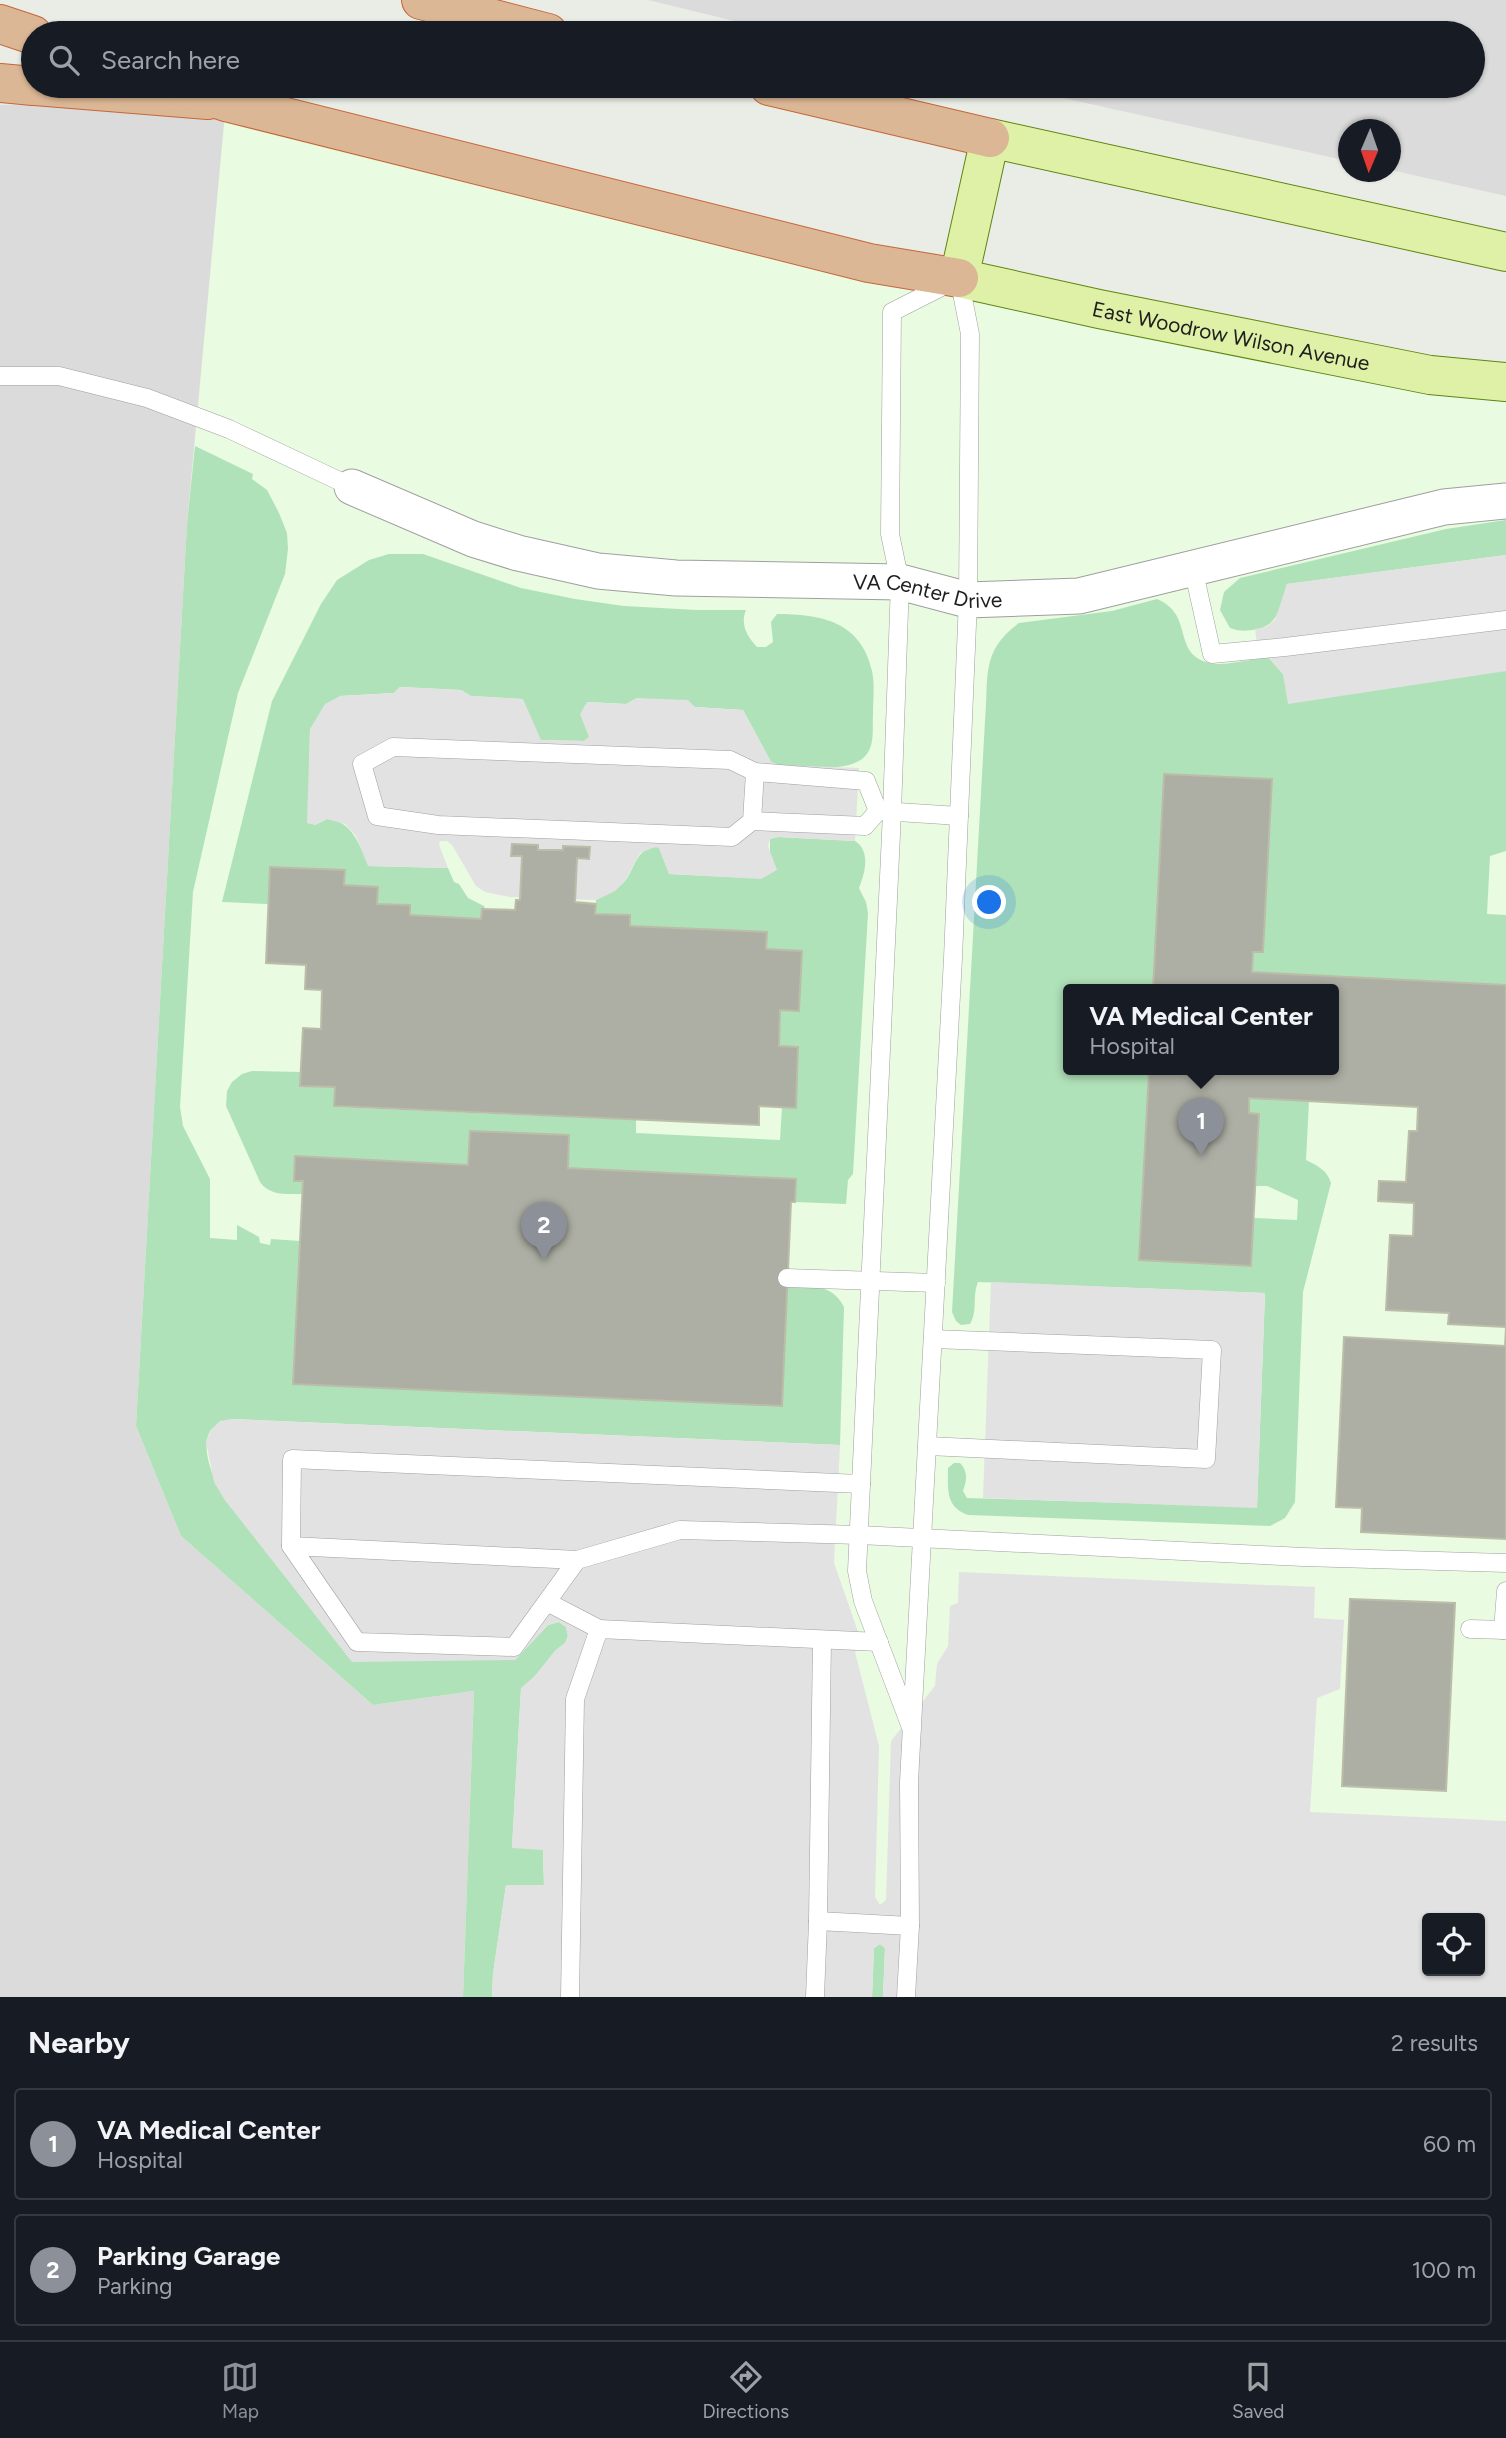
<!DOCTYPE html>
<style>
:root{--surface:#171b24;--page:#242831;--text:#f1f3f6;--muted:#9ea1a6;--line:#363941;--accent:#8c9099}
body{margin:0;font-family:Figtree,sans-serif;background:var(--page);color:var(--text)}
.controls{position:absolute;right:21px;bottom:21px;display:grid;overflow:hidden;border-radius:7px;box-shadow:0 2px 5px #0004}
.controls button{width:63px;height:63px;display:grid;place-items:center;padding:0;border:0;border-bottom:2px solid var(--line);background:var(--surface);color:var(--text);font:35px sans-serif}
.compass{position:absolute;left:1338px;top:119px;width:63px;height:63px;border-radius:50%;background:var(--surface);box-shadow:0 2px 5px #0004;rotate:182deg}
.you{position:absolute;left:990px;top:903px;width:24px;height:24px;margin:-18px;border:5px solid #fff;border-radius:50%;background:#1a73e8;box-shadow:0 0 0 10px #1a73e833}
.badge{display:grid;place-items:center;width:46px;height:46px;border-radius:50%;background:var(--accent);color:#fff;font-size:23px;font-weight:700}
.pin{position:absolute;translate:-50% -58px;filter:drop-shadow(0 2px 4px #0008)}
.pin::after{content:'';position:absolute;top:37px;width:24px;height:21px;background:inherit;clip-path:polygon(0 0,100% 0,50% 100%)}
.popup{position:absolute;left:1063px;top:984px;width:276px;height:91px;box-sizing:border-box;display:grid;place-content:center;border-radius:7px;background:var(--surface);filter:drop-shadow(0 2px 5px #0005);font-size:23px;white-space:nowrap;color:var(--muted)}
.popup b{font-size:26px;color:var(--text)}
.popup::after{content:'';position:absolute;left:50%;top:100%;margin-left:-14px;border:14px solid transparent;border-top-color:var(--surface)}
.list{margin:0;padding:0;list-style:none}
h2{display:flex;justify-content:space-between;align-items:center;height:91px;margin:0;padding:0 28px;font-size:30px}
h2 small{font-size:23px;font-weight:400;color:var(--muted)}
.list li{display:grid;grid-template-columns:46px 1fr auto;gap:21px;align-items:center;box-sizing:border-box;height:112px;margin:0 14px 14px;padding:0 14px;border:2px solid var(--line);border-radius:7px}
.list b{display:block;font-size:26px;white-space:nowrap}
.list p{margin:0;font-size:23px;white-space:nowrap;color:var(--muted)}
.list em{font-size:23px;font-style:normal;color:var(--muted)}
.icon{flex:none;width:38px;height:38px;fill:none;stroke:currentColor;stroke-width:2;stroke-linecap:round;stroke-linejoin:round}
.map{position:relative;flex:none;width:1506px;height:1997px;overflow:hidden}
.search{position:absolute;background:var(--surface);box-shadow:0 2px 5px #0004;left:21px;right:21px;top:21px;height:77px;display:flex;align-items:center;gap:18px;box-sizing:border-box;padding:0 24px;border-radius:38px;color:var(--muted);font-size:26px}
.sheet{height:343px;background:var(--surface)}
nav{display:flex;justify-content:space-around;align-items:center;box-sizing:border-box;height:98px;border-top:2px solid var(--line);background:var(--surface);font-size:19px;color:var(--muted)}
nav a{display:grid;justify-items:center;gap:4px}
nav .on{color:var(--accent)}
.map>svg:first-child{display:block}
</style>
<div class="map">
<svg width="1506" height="1997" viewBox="0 0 1506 1997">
<rect width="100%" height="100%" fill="#eaede5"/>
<!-- residential -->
<g fill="#dbdbdb" fill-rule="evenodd">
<path d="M648 0H1506V196L1391 170 1390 130H1348V161L1009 86H1473V33H784Z"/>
<path d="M226 102 1430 375 1506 1997H0V105ZM1068 990H1334V1070H1068ZM1427 1918H1480V1971H1427Z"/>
</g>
<!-- education -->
<path fill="#e9fbe0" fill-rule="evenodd" d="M226 102 505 170 1506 382V1997H463L474 1691 373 1705 181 1536 136 1426 187 524ZM1068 990H1334V1070H1068ZM1427 1918H1480V1971H1427Z"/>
<!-- grass -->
<g fill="#b0e2b9">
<path d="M195 446 253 474 252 479 267 490 279 513 287 533 288 549 285 574 238 693 193 892 180 1107 183 1126 210 1179V1238L237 1240V1225L259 1237 260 1243 270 1245 271 1239 300 1241 293 1383 782 1406 787 1286C811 1287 832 1283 844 1307L840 1445 231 1419C225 1422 215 1425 211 1430 197 1449 219 1493 232 1508L515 1660 548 1625 559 1622 566 1627 568 1636 565 1643 555 1651 535 1676 521 1689 512 1847 543 1849 544 1886 506 1885 493 1974 492 1997H463L474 1691 373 1705 181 1536 136 1426 187 524Z"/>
<path d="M1506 520V555L1287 584C1281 603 1280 624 1258 629 1247 631 1241 632 1230 628L1220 610 1224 592 1240 578 1446 529Z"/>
<path d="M389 554H423L521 588 575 599 624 606 697 610H746C740 625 747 636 757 647H766L773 642 771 622 777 614C820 614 861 621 872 671 875 685 873 701 873 714 872 730 876 748 862 759 843 773 801 766 778 765L771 762 743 710 695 707 637 698 626 704 587 702 590 737 584 741 540 740 522 699 471 696 461 690 400 687 394 693 340 696 310 729 309 775 315 825 327 819C353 821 359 845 369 866L448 868 454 882 459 884 468 898 484 906 485 909H482L481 919 410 915V905L377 904 378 887 344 885V870L270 867 268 904 222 902 272 701 321 604 337 580 369 560Z"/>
<path d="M1157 599C1195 615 1171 653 1209 663 1225 667 1251 658 1269 658L1283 674 1506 671V851L1490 856 1487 914 1506 915V985L1252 972 1253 952H1263L1272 779 1164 774 1153 990H1068V1070H1149L1139 1260 1251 1265 1254 1218 1297 1220 1298 1200 1267 1186H1256L1259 1115 1249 1113V1098L1309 1101 1306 1160C1318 1166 1327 1170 1331 1183L1303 1292 1295 1502 1285 1518 1270 1526 968 1515C945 1507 948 1489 948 1468L954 1463H960C968 1471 967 1480 963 1491L967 1498 1257 1507 1265 1293 978 1282C972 1296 978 1311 970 1324L961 1325 956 1321 952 1312 985 721C989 678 980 651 1019 623L1112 611Z"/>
<path d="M778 837 855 841C871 851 865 873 859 888L866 902 868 913 853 1174 848 1180 846 1204 795 1202V1179L568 1168 569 1135 470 1131 468 1165 295 1156 294 1181H303L302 1194C286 1194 270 1196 260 1182L226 1106 227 1091 232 1082 242 1074 252 1071 301 1072V1086L335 1087V1107L636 1120V1133L780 1140 782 1107H796L798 1047 779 1046 780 1010H799L802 951 766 949 767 932 630 926V915L595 914 596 900C606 895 617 890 625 881 636 867 636 846 659 847L669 874 753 878 770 851V839Z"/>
<path d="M880 1944 885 1948 883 1997H872L874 1948Z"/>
</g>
<!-- parking -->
<g fill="#e2e2e2" fill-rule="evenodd">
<path d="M1506 555V671L1288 704 1283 674 1269 658H1259L1255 629 1266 627 1275 620 1287 584Z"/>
<path d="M400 687 461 690 471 696 523 699 541 740 584 741 589 737 580 714 587 702 626 704 637 698 688 700 695 707 743 710 771 762 778 765 859 768 855 841 778 837 770 839 768 846 777 870 761 879 669 874 659 848 655 847 640 853 625 881 615 891 596 900 510 897 485 892 476 886 452 845 447 841H440L439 845 448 868 368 866 356 836 345 824 327 819 315 825 307 823 310 729 325 704 340 696 394 693Z"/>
<path d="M991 1282 1265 1293 1257 1508 983 1498Z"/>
<path d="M231 1419 840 1445 834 1563 864 1649H858L855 1652 879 1746 875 1897 880 1905 886 1900 891 1741 935 1686 937 1664 948 1646 950 1606 958 1603 959 1572 1315 1587 1314 1618 1344 1620 1340 1689 1317 1698 1310 1812 1506 1821V1997H883L885 1948 880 1944 874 1948 872 1997H492L493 1974 506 1885H544L543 1850 512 1848 521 1688 535 1676 555 1651 565 1643 568 1636 566 1627 559 1622 548 1625 515 1660 352 1662 224 1499 214 1482 206 1441 212 1429 220 1421ZM1427 1918H1480V1971H1427Z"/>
</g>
<!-- building -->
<g fill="#aeafa4" stroke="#bbbda9" stroke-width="2">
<path d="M1164 774 1272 779 1263 952H1253L1252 972 1506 985V1539L1361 1532 1362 1508 1336 1507 1344 1337 1505 1346 1506 1327 1448 1324 1449 1313 1386 1310 1390 1235 1413 1236 1414 1203 1378 1201 1379 1181 1406 1182 1409 1131H1417L1418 1107 1249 1098V1113L1259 1114 1251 1266 1139 1260 1149 1070H1334V990H1153Z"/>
<path d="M512 844 538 845V850H563V846L590 847 589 859 577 858 575 902 596 904 595 914 630 915V926L767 932 766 949 802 951 799 1011 780 1010 779 1046 798 1047 796 1108 759 1106V1125L334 1106 335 1087 300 1086 303 1028 321 1029 322 990 305 989 306 965 266 963 270 867 345 870 344 885 378 887 377 904 410 905V915L481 919 482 909 515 910 516 900H520L522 856H511Z"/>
<path d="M470 1131 569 1135 568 1168 796 1179 795 1202H791L782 1406 293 1384 303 1181H294L295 1156 468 1165Z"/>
<path d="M1350 1599 1455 1603 1446 1791 1342 1786Z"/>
</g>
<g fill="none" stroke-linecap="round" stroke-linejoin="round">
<defs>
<g id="service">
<path d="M0 376H59L147 398 229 429 352 487"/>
<path d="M1193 568 1212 654 1285 647 1506 620"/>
<path d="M755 772 752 821 732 837 438 825 377 816 362 764 393 747 730 760 755 772 866 781 878 811"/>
<path d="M882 811 959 816"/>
<path d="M752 821 865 826 878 811"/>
<path d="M787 1278 936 1283"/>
<path d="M928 1446 1206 1459 1212 1350 933 1339"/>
<path d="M291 1546 292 1459 861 1484"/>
<path d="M577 1560 514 1647 357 1642 291 1546 577 1560 680 1530 859 1535 1303 1557 1506 1563"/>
<path d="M547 1602 599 1629"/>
<path d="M1470 1629 1506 1630"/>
<path d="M1503 1630 1506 1591"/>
<path d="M818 1921 822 1640"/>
<path d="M570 1997 575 1699 599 1629 879 1642"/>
<path d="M815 1997 818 1921 910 1926"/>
<path d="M906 1997 910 1926 909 1782 953 958 968 600 970 334 959 278 892 312 890 534 900 582 892 812 857 1571 863 1601 912 1730"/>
</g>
<g id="minor">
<path id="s1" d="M352 487 473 539 518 553 598 571 676 578 900 582 968 600 1079 596 1444 507 1506 501"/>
</g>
<g id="primary">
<path id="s2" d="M1506 252 990 138 959 278 1099 309 1430 375 1506 382"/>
</g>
<g id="motorway">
<path d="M421 0 548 33"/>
<path d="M0 24 33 35"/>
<path d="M0 83 33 86"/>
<path d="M35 86 208 100"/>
<path d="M180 86 226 102 869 263 959 278"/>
<path d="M769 86 990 138"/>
</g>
</defs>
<!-- service casing -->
<use href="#service" stroke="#9f9f9f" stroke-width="19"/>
<!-- minor casing -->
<use href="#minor" stroke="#9f9f9f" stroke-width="37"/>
<!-- primary casing -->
<use href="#primary" stroke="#5e8512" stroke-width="40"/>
<!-- motorway casing -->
<use href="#motorway" stroke="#c46739" stroke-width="40"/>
<!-- service -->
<use href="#service" stroke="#fff" stroke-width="18"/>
<!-- minor -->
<use href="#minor" stroke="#fff" stroke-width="35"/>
<!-- primary -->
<use href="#primary" stroke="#dff0a7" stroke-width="38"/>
<!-- motorway -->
<use href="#motorway" stroke="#dcb795" stroke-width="38"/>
</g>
<g text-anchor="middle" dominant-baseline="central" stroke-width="7" stroke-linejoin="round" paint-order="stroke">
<!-- street labels -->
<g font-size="21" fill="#1e1e1e" stroke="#fff">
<text stroke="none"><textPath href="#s2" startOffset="950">East Woodrow Wilson Avenue</textPath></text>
<text stroke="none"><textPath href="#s1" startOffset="592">VA Center Drive</textPath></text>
</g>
</g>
</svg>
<div class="controls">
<button><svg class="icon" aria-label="locate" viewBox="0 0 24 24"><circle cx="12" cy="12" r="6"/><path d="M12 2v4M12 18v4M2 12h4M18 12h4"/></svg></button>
</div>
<svg class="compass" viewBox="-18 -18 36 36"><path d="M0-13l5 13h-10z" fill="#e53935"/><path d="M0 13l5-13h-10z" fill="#9ea1a6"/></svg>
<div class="you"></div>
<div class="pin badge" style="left:1201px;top:1156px">1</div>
<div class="popup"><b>VA Medical Center</b>Hospital</div>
<div class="pin badge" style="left:544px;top:1260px">2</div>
<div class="search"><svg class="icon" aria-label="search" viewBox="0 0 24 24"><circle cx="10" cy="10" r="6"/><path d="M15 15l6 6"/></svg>Search here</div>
</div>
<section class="sheet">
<h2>Nearby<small>2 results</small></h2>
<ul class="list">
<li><span class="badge">1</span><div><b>VA Medical Center</b><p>Hospital</p></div><em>60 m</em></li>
<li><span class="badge">2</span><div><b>Parking Garage</b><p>Parking</p></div><em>100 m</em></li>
</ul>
</section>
<nav>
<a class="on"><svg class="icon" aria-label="map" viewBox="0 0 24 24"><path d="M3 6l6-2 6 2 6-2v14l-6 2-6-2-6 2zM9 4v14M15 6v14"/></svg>Map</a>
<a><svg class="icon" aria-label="directions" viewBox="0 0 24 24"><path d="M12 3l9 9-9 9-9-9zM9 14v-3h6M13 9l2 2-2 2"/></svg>Directions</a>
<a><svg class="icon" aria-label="saved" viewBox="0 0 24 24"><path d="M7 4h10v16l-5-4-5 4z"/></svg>Saved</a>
</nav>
